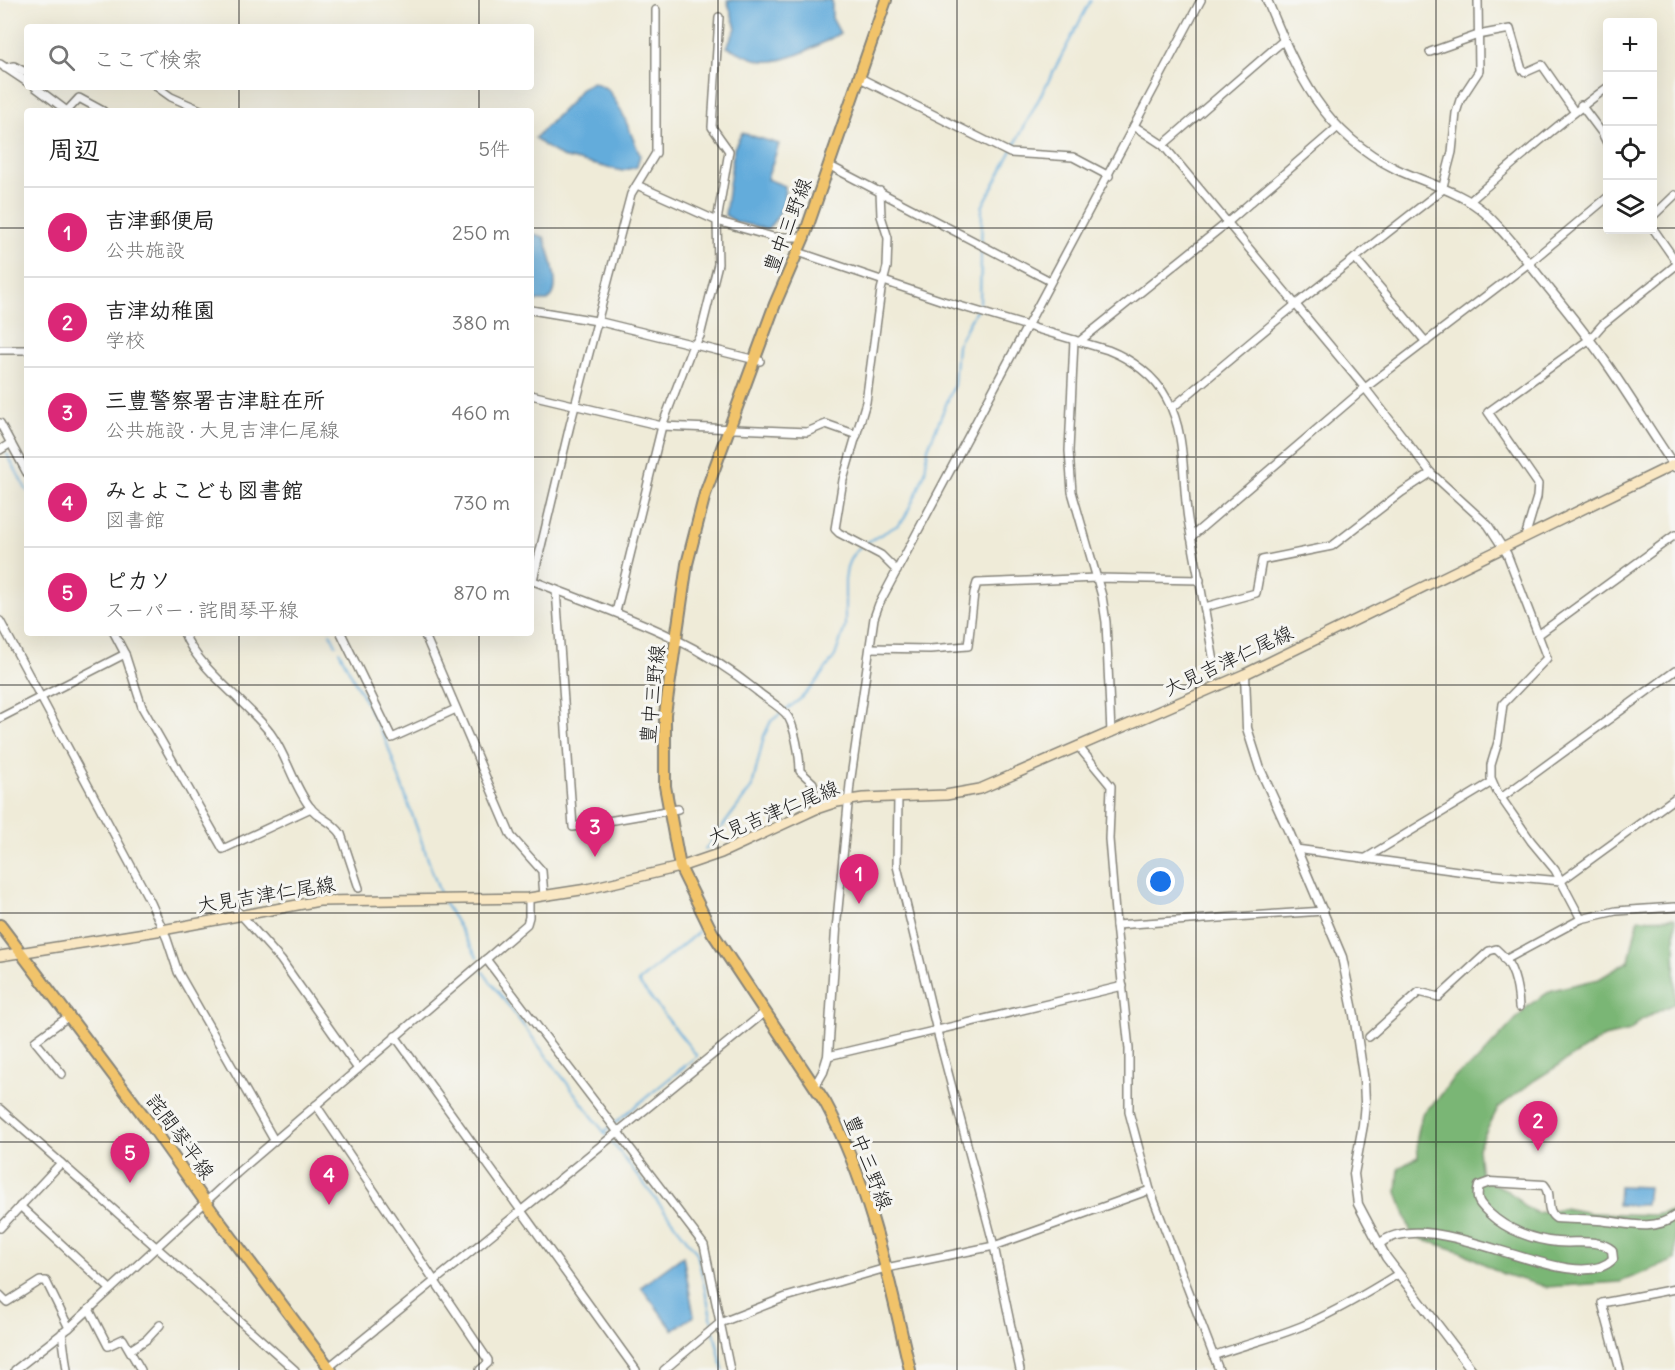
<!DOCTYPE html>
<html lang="ja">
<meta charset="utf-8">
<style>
:root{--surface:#fff;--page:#f6f6f6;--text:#222;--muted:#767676;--line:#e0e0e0;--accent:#db2777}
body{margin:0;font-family:Delius,"Klee One",sans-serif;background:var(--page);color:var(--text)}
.controls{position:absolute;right:18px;top:18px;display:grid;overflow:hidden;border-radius:6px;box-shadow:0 6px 24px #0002}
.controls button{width:54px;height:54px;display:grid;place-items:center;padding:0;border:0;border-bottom:2px solid var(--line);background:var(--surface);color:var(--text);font:30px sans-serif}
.you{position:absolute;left:1161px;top:882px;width:21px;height:21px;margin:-15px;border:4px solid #fff;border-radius:50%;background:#1a73e8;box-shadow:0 0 0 9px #1a73e833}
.badge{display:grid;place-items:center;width:39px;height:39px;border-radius:50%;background:var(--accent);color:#fff;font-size:20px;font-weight:700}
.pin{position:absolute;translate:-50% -50px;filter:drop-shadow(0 2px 3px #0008)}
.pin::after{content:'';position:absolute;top:32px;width:21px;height:18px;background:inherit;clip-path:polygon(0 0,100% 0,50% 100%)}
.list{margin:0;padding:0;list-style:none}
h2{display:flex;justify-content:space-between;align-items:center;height:78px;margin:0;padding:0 24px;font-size:26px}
h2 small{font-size:20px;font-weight:400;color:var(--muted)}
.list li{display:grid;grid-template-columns:39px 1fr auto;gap:18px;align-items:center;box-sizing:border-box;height:90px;padding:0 24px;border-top:2px solid var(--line)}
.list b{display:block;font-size:22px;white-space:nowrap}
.list p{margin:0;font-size:20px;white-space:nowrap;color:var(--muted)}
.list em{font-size:20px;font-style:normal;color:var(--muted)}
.icon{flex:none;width:33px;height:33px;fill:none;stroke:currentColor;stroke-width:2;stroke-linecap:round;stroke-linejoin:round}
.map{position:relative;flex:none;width:1675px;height:1370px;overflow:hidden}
.search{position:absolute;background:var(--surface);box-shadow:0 6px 24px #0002;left:24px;top:24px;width:510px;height:66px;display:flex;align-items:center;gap:15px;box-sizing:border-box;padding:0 21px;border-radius:6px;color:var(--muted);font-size:22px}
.panel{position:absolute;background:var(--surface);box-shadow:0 6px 24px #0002;left:24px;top:108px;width:510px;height:528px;border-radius:6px}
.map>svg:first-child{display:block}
</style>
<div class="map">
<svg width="1675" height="1370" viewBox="0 0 1675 1370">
<rect width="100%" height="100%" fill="#f6f6f2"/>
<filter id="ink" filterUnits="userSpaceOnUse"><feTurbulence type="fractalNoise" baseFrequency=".0167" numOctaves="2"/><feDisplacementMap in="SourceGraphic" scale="12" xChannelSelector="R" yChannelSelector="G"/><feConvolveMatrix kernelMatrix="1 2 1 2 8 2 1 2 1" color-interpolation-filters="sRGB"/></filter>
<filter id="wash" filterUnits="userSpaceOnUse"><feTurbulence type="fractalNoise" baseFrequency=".008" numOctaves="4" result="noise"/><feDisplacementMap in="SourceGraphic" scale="24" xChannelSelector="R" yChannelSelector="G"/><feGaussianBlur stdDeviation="1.35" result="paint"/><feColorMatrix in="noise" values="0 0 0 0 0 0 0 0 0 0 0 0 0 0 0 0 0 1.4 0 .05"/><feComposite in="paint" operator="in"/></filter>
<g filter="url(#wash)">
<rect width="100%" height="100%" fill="#efebd8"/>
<!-- forest -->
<path fill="#7ab675" stroke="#4b6948" stroke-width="1.5" d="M1675 918V1003L1641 1020 1630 1031 1604 1037 1535 1080 1498 1108 1478 1148 1481 1178 1505 1189 1517 1198 1523 1206 1537 1213 1563 1208 1591 1213 1655 1215 1675 1210V1260L1620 1282 1547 1287 1503 1274 1462 1252 1412 1236 1397 1192 1399 1168 1418 1157 1417 1138 1422 1114 1438 1099 1453 1078 1477 1061 1529 1005 1552 990 1599 979 1629 961 1638 919Z"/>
<!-- water -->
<g fill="#63acdb" stroke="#40647c" stroke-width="1.5">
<path d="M727 0H832V18L840 33C822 44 785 64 763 61 751 59 739 52 727 47L736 28Z"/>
<path d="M593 82 608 89 622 112 640 155 637 167 622 171 562 157 547 148 535 138 569 104 581 88Z"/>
<path d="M742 133 779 144 767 179 785 186C784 204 781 216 767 229L736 222 725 215 734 148Z"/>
<path d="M531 233 544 237C549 249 558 280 554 292 553 296 550 298 548 301H531Z"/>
<path d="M1619 1186 1648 1187 1646 1205H1618Z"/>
<path d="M683 1256 694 1316 673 1330 641 1287Z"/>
</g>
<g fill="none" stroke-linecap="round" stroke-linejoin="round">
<!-- stream -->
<g stroke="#63acdb" stroke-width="2">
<path d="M7 454 27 491"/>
<path d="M864 544 898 525 904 519 918 490 925 472 928 448 954 385 957 345 980 303 982 207 1091 0"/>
<path d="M330 633 336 645"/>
<path d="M339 651 386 741 441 896"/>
<path d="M705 850 752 787 764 736 771 721 799 700 814 685 835 656 845 627V580L847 567 851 557 860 547"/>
<path d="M444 902 477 957"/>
<path d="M483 972 607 1136"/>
<path d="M604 1132 697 1056 638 982 697 933 699 927 690 910"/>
<path d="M611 1141 697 1253 713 1326"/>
<path d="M714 1332 723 1370"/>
</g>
</g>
</g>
<g filter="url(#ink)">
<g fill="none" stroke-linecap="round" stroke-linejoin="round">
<defs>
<g id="minor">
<path d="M1430 52 1478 35 1510 29 1522 70 1526 72 1542 65 1574 111"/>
<path d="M0 64 27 82"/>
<path d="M5 68 14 66 27 73"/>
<path d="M860 78 1010 153 1073 157 1109 176"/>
<path d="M35 87 67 111"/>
<path d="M157 87 171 97 203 111"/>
<path d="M1581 105 1602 133 1608 145"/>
<path d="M67 111 79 98 103 111"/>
<path d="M1134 126 1163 145 1365 388 1431 473 1488 525 1507 554 1547 658 1503 704 1498 742 1491 765V778L1497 792 1531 841 1555 870 1581 919"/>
<path d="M1163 145 1284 40"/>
<path d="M830 166 1050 281"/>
<path d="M637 185 717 221 773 237H804"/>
<path d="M880 191 881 216 888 238 887 267 881 290 866 402 843 480 835 529 839 533 881 555 897 571"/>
<path d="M1469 202C1514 162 1559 123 1608 87"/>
<path d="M1652 217 1675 195"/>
<path d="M1652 227 1675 260"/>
<path d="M798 252 943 301 1108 350C1131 359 1155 376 1167 399 1188 437 1181 483 1189 525 1198 575 1208 624 1216 674"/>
<path d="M1355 258 1426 342"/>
<path d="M531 310 597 321 760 361"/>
<path d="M1074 340 1069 451 1072 492 1102 596 1106 622 1111 733"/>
<path d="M1080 341 1228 222 1338 127"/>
<path d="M0 350H27"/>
<path d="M531 395 662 426 807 432 826 424 857 435"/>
<path d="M1172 408 1295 305 1442 190 1452 152 1456 113 1460 100 1479 71 1478 0"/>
<path d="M0 423 27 473"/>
<path d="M0 450 11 443"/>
<path d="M1191 537 1365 388 1529 263 1608 197"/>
<path d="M1525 537 1537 497 1538 484 1488 412 1590 339 1603 324 1675 266"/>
<path d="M531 580C613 613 686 633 757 691 766 699 778 705 786 714 795 724 800 758 800 771L813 783 816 809"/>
<path d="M533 580 570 425 631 194 656 153V10"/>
<path d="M556 590 573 827 678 809"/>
<path d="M1205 607 1256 593 1262 560 1332 546 1402 492 1431 473"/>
<path d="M616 612 662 426 691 350 700 336 718 264 717 221 729 151 712 127 719 17"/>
<path d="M0 621 151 903 167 939 178 972 274 1140"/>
<path d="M114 633 125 654 142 707 223 849 311 808"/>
<path d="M184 633C197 668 248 703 271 734 287 756 293 785 310 807 319 819 333 821 341 834L359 888"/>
<path d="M341 633 392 738 456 709"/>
<path d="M424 633 511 836 542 871 544 896"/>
<path d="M1538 635 1675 535"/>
<path d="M870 648 930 649 968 646 974 593 977 583 1096 578 1200 580"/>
<path d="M0 718 125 654"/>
<path d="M1078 746 1111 786 1109 839 1116 925 1129 1049V1112L1150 1190 1219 1370"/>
<path d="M898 797 897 866 937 1031 994 1246 1020 1370"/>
<path d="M1501 798 1675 671"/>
<path d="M1296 849 1473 873 1561 881 1675 798"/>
<path d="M1366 858 1492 782"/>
<path d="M234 907 281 960 358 1069"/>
<path d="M1116 925 1324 911"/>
<path d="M836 930 850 784 874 618 879 604 1201 0"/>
<path d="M486 959 704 1245 730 1370"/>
<path d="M1505 960 1581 919 1616 911 1675 907"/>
<path d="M395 1036 636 1370"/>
<path d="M1369 1037 1419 992 1439 997 1489 951 1496 949C1514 964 1518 986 1519 1007"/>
<path d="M828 1056 1123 986"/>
<path d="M62 1074 35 1041 69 1016"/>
<path d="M316 1105 488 1360V1363L480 1370"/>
<path d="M0 1109 295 1370"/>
<path d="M20 1206 110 1289"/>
<path d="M0 1228 61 1163"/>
<path d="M0 1295 7 1302 40 1281H46L69 1328"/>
<path d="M89 1309 108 1346 123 1339 141 1370"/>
<path d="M62 1333 67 1370"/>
<path d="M130 1350 147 1339 160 1325"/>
<path d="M1213 1356C1245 1344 1278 1337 1309 1323 1341 1309 1369 1292 1398 1274"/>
<path d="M329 1367 765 1012"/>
<path d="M15 1370 69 1328 237 1173 527 924 529 917V898"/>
<path d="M664 1370 720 1323 786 1297 886 1268 994 1246 1150 1190"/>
<path d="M1620 1370 1602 1303 1675 1289"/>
</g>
<g id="tertiary">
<path d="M1267 0C1297 72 1321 132 1396 169 1423 182 1463 192 1485 213 1505 232 1521 253 1538 275 1561 303 1584 331 1605 361 1629 395 1651 432 1675 467"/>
<path d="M1245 674 1247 728 1260 769 1289 832 1342 957 1354 1015 1364 1081 1365 1102 1363 1125 1354 1174 1358 1204 1386 1257 1472 1370"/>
<path d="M815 1086 823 1072 828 1056 836 930"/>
<path d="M1379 1244C1432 1200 1573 1301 1613 1259L1612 1250C1597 1238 1575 1244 1557 1242 1534 1240 1507 1230 1490 1214 1480 1204 1475 1201 1479 1186L1490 1182 1544 1185C1553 1194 1544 1210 1556 1218 1570 1219 1584 1219 1598 1220 1625 1222 1651 1233 1675 1216"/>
</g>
<path id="secondary" d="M0 956 157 931 319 901 529 898 587 889 680 867 721 853 816 809 837 802 863 798 946 795 980 789 1245 674 1675 464"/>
<g id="primary">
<path d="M886 0 804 237 775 304 705 494 687 564 665 714V786L680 867 712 932 825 1102C870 1185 889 1279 910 1370"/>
<path d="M0 925 153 1128 214 1214 331 1370"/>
</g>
</defs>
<!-- minor casing -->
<use href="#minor" stroke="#86847a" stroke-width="10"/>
<!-- tertiary casing -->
<use href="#tertiary" stroke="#86847a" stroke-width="11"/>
<!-- secondary casing -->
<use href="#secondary" stroke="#86847a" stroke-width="12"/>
<!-- primary casing -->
<use href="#primary" stroke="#86847a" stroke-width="14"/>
<!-- minor -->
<use href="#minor" stroke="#fff" stroke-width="7"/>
<!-- tertiary -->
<use href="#tertiary" stroke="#fff" stroke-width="8"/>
<!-- secondary -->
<use href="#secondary" stroke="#f9e7c3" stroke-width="9"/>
<!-- primary -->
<use href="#primary" stroke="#f1c36a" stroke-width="10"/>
</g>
</g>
<!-- grid -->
<path fill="none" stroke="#1c1c1c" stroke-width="1.5" stroke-opacity="0.55" d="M239 0V27M479 0V27M718 0V1370M957 0V1370M1196 0V1370M1436 0V1370M239 87V111M479 87V111M0 228H27M531 228H1608M1652 228H1675M0 457H27M531 457H1675M239 633V1370M479 633V1370M0 685H1675M0 913H1675M0 1142H1675"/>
<g text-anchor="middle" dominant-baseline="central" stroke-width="6" stroke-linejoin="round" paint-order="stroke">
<!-- street labels -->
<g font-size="20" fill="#1c1c1c" stroke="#f6f6f2">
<text transform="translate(787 225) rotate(-69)">豊中三野線</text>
<text transform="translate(1228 660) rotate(-25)">大見吉津仁尾線</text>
<text transform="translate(652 694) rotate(-84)">豊中三野線</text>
<text transform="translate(773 812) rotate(-22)">大見吉津仁尾線</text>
<text transform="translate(266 894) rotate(-9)">大見吉津仁尾線</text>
<text transform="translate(181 1136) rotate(54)">詫間琴平線</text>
<text transform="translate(869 1162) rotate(69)">豊中三野線</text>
</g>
</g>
</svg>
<div class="controls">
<button>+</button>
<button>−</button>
<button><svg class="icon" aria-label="locate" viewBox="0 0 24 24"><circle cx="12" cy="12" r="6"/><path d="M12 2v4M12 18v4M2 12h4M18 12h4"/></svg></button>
<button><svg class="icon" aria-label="layers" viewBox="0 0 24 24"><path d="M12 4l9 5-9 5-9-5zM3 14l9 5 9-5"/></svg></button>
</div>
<div class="you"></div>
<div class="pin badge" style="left:859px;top:904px">1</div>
<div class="pin badge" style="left:1538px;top:1151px">2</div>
<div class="pin badge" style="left:595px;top:857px">3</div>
<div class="pin badge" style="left:329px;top:1205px">4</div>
<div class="pin badge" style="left:130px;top:1183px">5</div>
<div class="search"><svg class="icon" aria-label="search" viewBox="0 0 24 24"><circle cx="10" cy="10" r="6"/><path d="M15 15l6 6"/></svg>ここで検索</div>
<section class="panel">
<h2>周辺<small>5件</small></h2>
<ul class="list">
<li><span class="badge">1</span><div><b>吉津郵便局</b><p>公共施設</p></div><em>250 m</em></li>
<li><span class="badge">2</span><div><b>吉津幼稚園</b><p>学校</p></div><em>380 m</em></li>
<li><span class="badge">3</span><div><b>三豊警察署吉津駐在所</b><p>公共施設 · 大見吉津仁尾線</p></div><em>460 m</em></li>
<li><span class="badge">4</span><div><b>みとよこども図書館</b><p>図書館</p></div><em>730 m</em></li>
<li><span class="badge">5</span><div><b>ピカソ</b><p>スーパー · 詫間琴平線</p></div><em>870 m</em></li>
</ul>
</section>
</div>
